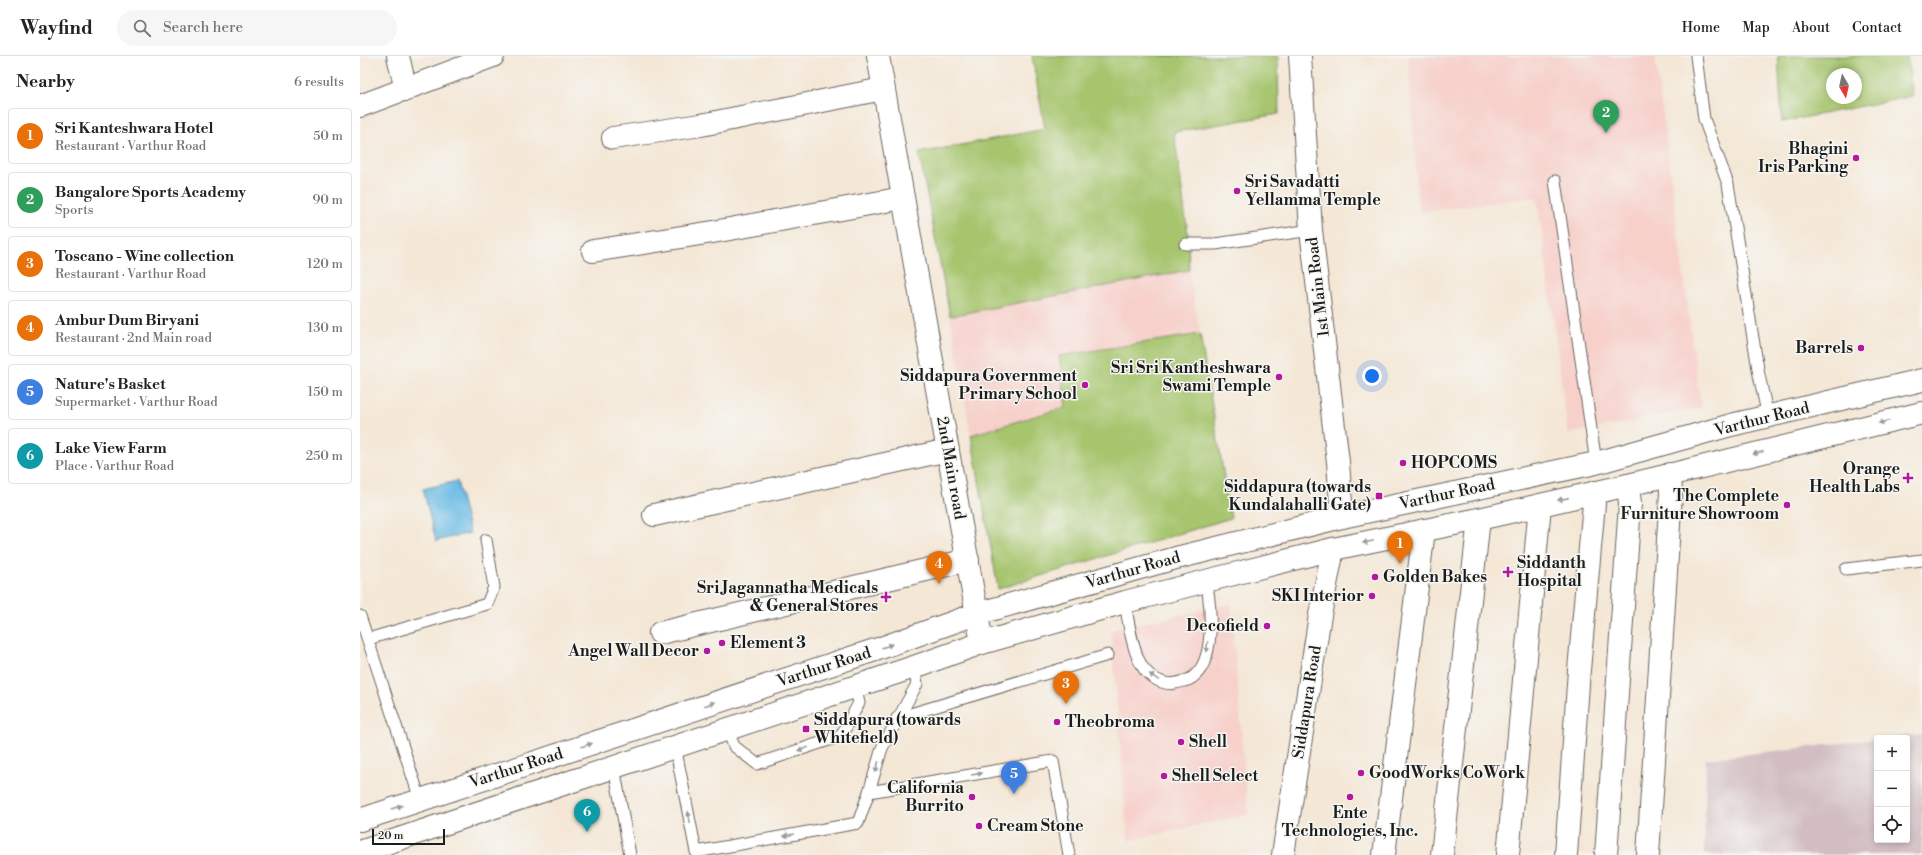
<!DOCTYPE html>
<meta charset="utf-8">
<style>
:root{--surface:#fff;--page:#f6f6f6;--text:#222;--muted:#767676;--line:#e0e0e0;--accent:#0b8043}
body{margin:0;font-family:"Libre Bodoni",serif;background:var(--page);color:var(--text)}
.controls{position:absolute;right:12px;bottom:12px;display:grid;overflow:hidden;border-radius:4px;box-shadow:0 2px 6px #0003}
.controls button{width:36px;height:36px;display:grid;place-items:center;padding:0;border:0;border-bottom:1px solid var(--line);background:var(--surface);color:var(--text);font:20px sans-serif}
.compass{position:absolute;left:1466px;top:12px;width:36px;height:36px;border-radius:50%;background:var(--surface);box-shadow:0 2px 6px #0003;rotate:171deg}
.scale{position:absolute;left:12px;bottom:10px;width:73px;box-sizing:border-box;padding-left:4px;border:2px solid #1c1c1c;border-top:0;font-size:11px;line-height:14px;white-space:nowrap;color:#1c1c1c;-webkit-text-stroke:3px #f6f6f2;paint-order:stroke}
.you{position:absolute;left:1012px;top:320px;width:14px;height:14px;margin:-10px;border:3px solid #fff;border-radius:50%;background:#1a73e8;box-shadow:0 0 0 6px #1a73e833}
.badge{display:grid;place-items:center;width:26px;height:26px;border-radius:50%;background:var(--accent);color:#fff;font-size:13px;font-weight:700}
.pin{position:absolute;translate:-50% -33px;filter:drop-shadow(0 1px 2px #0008)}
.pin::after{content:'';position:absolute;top:21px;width:14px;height:12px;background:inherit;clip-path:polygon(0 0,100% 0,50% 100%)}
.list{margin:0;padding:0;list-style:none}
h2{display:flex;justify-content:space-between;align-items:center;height:52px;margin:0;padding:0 16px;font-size:17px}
h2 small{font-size:13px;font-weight:400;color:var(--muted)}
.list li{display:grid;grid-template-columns:26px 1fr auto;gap:12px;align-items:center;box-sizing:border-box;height:56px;margin:0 8px 8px;padding:0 8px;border:1px solid var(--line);border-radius:4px}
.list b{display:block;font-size:15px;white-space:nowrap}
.list p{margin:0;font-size:13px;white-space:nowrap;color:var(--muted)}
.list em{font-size:13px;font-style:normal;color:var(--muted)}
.icon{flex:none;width:22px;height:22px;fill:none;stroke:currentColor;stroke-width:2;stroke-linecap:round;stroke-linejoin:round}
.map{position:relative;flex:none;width:1562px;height:799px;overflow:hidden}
header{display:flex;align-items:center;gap:24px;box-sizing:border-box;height:56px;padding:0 20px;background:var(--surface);border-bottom:1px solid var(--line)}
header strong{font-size:19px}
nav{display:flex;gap:22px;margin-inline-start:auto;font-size:14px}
.search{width:280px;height:36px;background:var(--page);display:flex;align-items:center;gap:10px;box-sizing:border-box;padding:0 14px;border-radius:22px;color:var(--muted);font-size:15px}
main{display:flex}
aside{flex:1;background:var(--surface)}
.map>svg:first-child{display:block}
</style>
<header>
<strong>Wayfind</strong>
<div class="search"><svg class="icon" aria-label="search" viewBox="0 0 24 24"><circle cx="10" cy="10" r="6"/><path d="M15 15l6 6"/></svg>Search here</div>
<nav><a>Home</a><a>Map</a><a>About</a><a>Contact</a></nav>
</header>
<main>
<aside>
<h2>Nearby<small>6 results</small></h2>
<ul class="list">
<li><span class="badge" style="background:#e8710a">1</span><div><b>Sri Kanteshwara Hotel</b><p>Restaurant · Varthur Road</p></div><em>50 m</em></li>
<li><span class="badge" style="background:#2e9e5b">2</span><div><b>Bangalore Sports Academy</b><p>Sports</p></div><em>90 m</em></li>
<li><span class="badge" style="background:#e8710a">3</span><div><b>Toscano - Wine collection</b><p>Restaurant · Varthur Road</p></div><em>120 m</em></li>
<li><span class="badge" style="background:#e8710a">4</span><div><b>Ambur Dum Biryani</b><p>Restaurant · 2nd Main road</p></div><em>130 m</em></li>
<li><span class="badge" style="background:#3f7fe0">5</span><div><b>Nature's Basket</b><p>Supermarket · Varthur Road</p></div><em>150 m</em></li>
<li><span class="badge" style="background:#0f9aa8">6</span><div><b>Lake View Farm</b><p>Place · Varthur Road</p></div><em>250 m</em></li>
</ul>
</aside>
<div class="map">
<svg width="1562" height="799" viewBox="0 0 1562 799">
<rect width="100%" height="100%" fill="#f6f6f2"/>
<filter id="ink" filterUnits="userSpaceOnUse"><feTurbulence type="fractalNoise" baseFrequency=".025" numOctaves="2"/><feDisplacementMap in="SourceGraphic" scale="8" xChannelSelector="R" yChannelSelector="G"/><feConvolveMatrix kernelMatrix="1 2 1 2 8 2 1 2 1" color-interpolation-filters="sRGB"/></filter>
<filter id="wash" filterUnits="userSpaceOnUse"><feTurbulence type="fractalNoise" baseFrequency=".012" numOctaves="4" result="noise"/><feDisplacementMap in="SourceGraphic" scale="16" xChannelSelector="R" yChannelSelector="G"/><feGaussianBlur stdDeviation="0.9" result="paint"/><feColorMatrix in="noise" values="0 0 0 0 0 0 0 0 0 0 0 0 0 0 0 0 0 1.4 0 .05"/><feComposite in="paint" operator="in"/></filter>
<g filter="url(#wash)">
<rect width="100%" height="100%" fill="#f4e7d6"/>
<!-- built -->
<g fill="#f7d0ca">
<path d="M1048 0H1295L1341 352 1208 378 1177 141 1059 156Z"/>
<path d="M829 214 871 462 638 533 590 260Z"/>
<path d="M871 548 888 758 768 785 751 574Z"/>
</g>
<!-- industrial -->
<path fill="#d2bec2" d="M1562 678V799H1344L1346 703 1517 683V784H1547V682H1524Z"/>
<!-- green -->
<g fill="#a6c56d" stroke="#617044" fill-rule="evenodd">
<path d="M672 0H918L919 58 814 76 828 179 829 214 590 260 559 97 685 73Z"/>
<path d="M1418 0H1547L1553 40 1422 66ZM1472 18H1496V42H1472Z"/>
<path d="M840 278 871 462 638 533 611 379 706 351 699 300Z"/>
</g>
<!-- water -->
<path fill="#6abbe5" stroke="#436c80" d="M97 425 110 477 76 485 63 433Z"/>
</g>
<g filter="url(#ink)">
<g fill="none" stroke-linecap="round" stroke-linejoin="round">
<defs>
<g id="service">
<path d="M1336 0 1344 63 1368 128 1399 319 1408 361"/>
<path d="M1195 125 1236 407"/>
<path d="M825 188H855L951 174"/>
<path d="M1486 513 1562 504"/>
<path d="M765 546C768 564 773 600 784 613 791 622 804 630 816 627 820 626 826 625 830 623 857 608 851 549 846 525"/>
<path d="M0 560 60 743"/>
<path d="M8 583 127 548 134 531 126 484"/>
<path d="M537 662 748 599"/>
<path d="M367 673 374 690 397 708 481 680 499 647 495 630"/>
<path d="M315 690 336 796 498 767 509 736 522 692 557 628 554 611"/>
<path d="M254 711 270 799"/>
<path d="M509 736 693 705 709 799"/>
</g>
<g id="minor">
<path d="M38 0 46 34"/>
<path d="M518 0 622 587"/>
<path d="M940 0 951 174 978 406 982 461"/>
<path d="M0 50 133 0"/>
<path d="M253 82 341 69 523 33"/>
<path d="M233 195 353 176 543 142"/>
<path d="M294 459 588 394"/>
<path d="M300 577 608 504"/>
<path d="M1024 799 1064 474"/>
<path d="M1082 799 1119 463"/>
<path d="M1148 799 1180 449"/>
<path d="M1206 799 1219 614 1235 436"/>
<path d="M1246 799 1270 448 1268 429"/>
<path d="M1288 799 1311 437 1310 418"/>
</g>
<path id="tertiary" d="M923 799 960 559 973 493"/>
<g id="primary">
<path d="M0 764 518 593 616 558 816 502 982 461 1236 407 1371 369 1562 324"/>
<path d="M0 796 554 611 622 587 765 546 846 525 973 493 1119 463 1268 429 1562 357"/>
</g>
</defs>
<!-- service casing -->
<use href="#service" stroke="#68635d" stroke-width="13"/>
<!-- minor casing -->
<use href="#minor" stroke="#68635d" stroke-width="24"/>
<!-- tertiary casing -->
<use href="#tertiary" stroke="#68635d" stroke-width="24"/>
<!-- primary casing -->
<use href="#primary" stroke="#68635d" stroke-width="24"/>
<!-- service -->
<use href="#service" stroke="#fff" stroke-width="11"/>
<!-- minor -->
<use href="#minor" stroke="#fff" stroke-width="22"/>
<!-- tertiary -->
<use href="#tertiary" stroke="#fff" stroke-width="22"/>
<!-- primary -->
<use href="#primary" stroke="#fff" stroke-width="22"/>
</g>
<!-- one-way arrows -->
<defs><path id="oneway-solid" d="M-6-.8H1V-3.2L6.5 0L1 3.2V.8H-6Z"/></defs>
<g fill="#999">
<use href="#oneway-solid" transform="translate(1524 366) rotate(166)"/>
<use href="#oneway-solid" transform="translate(1398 397) rotate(166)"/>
<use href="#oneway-solid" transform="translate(1203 443) rotate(167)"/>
<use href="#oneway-solid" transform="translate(1008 486) rotate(168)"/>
<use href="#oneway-solid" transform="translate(527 590) rotate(-20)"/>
<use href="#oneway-solid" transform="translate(847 591) rotate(97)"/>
<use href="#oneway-solid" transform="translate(794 621) rotate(-146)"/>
<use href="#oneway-solid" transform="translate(350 648) rotate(-18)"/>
<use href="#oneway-solid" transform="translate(227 689) rotate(-18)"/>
<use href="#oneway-solid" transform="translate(443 693) rotate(162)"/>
<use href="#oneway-solid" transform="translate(517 711) rotate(106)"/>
<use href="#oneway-solid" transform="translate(617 718) rotate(-9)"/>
<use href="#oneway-solid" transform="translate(37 751) rotate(-19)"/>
<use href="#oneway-solid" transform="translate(329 761) rotate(-101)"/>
<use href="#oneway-solid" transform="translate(429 779) rotate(170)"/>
</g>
</g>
<!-- markers -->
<g fill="#b5179e" stroke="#f6f6f2" stroke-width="1.5">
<circle cx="1496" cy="102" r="4"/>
<circle cx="877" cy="135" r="4"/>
<circle cx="1501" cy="292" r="4"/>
<circle cx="919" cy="321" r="4"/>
<circle cx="725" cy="329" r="4"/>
<circle cx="1043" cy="407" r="4"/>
<path d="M1546 416h4v4h4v4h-4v4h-4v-4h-4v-4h4z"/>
<rect x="1015" y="436" width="8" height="8" rx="2"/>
<circle cx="1427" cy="449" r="4"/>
<path d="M1146 510h4v4h4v4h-4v4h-4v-4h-4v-4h4z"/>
<circle cx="1015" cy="521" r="4"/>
<circle cx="1012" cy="540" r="4"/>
<path d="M524 535h4v4h4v4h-4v4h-4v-4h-4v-4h4z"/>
<circle cx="907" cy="570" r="4"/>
<circle cx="362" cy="587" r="4"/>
<circle cx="347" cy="595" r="4"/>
<circle cx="697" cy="666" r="4"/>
<rect x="442" y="669" width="8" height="8" rx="2"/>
<circle cx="821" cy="686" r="4"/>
<circle cx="1001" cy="717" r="4"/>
<circle cx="804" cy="720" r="4"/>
<circle cx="612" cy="741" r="4"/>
<circle cx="990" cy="741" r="4"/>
<circle cx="619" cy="770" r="4"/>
</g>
<g text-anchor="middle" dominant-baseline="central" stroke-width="3" stroke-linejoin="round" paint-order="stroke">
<!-- poi labels -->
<g font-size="16" font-weight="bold" fill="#1c1c1c" stroke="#f6f6f2" text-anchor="end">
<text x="1488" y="93">Bhagini<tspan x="1488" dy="18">Iris Parking</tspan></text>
<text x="885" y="126" text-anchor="start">Sri Savadatti<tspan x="885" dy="18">Yellamma Temple</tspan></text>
<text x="1493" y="292">Barrels</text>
<text x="911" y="312">Sri Sri Kantheshwara<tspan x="911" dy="18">Swami Temple</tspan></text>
<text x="717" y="320">Siddapura Government<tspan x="717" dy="18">Primary School</tspan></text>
<text x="1051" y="407" text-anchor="start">HOPCOMS</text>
<text x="1540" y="413">Orange<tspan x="1540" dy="18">Health Labs</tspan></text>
<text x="1011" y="431">Siddapura (towards<tspan x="1011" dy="18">Kundalahalli Gate)</tspan></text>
<text x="1419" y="440">The Complete<tspan x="1419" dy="18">Furniture Showroom</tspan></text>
<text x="1157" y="507" text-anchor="start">Siddanth<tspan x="1157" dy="18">Hospital</tspan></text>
<text x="1023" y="521" text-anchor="start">Golden Bakes</text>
<text x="518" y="532">Sri Jagannatha Medicals<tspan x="518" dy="18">&amp; General Stores</tspan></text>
<text x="1004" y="540">SKI Interior</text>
<text x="899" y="570">Decofield</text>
<text x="370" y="587" text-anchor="start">Element 3</text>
<text x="339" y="595">Angel Wall Decor</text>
<text x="454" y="664" text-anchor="start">Siddapura (towards<tspan x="454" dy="18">Whitefield)</tspan></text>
<text x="705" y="666" text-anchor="start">Theobroma</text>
<text x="829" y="686" text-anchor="start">Shell</text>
<text x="1009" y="717" text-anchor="start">GoodWorks CoWork</text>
<text x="812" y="720" text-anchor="start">Shell Select</text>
<text x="604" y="732">California<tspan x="604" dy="18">Burrito</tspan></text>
<text x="990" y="757" text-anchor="middle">Ente<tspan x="990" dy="18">Technologies, Inc.</tspan></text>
<text x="627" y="770" text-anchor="start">Cream Stone</text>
</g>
<!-- street labels -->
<g font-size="16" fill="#1c1c1c" stroke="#f6f6f2">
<text transform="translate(958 231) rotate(-97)">1st Main Road</text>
<text transform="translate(1402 363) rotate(-14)">Varthur Road</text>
<text transform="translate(591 412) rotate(80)">2nd Main road</text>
<text transform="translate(1087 438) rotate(-12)">Varthur Road</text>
<text transform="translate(773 514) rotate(-16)">Varthur Road</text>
<text transform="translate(464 611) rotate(-18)">Varthur Road</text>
<text transform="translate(947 646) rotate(-81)">Siddapura Road</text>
<text transform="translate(156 712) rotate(-18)">Varthur Road</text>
</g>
</g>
</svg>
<div class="controls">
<button>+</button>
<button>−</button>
<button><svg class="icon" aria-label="locate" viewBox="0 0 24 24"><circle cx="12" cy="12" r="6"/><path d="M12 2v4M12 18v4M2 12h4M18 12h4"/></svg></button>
</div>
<svg class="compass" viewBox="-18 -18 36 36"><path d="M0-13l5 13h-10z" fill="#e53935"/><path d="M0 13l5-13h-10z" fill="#767676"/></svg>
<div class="scale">20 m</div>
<div class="you"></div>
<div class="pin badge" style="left:1040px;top:508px;background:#e8710a">1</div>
<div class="pin badge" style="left:1246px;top:77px;background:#2e9e5b">2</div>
<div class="pin badge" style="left:706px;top:648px;background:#e8710a">3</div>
<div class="pin badge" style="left:579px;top:528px;background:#e8710a">4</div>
<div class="pin badge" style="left:654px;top:738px;background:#3f7fe0">5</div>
<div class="pin badge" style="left:227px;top:776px;background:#0f9aa8">6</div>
</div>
</main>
